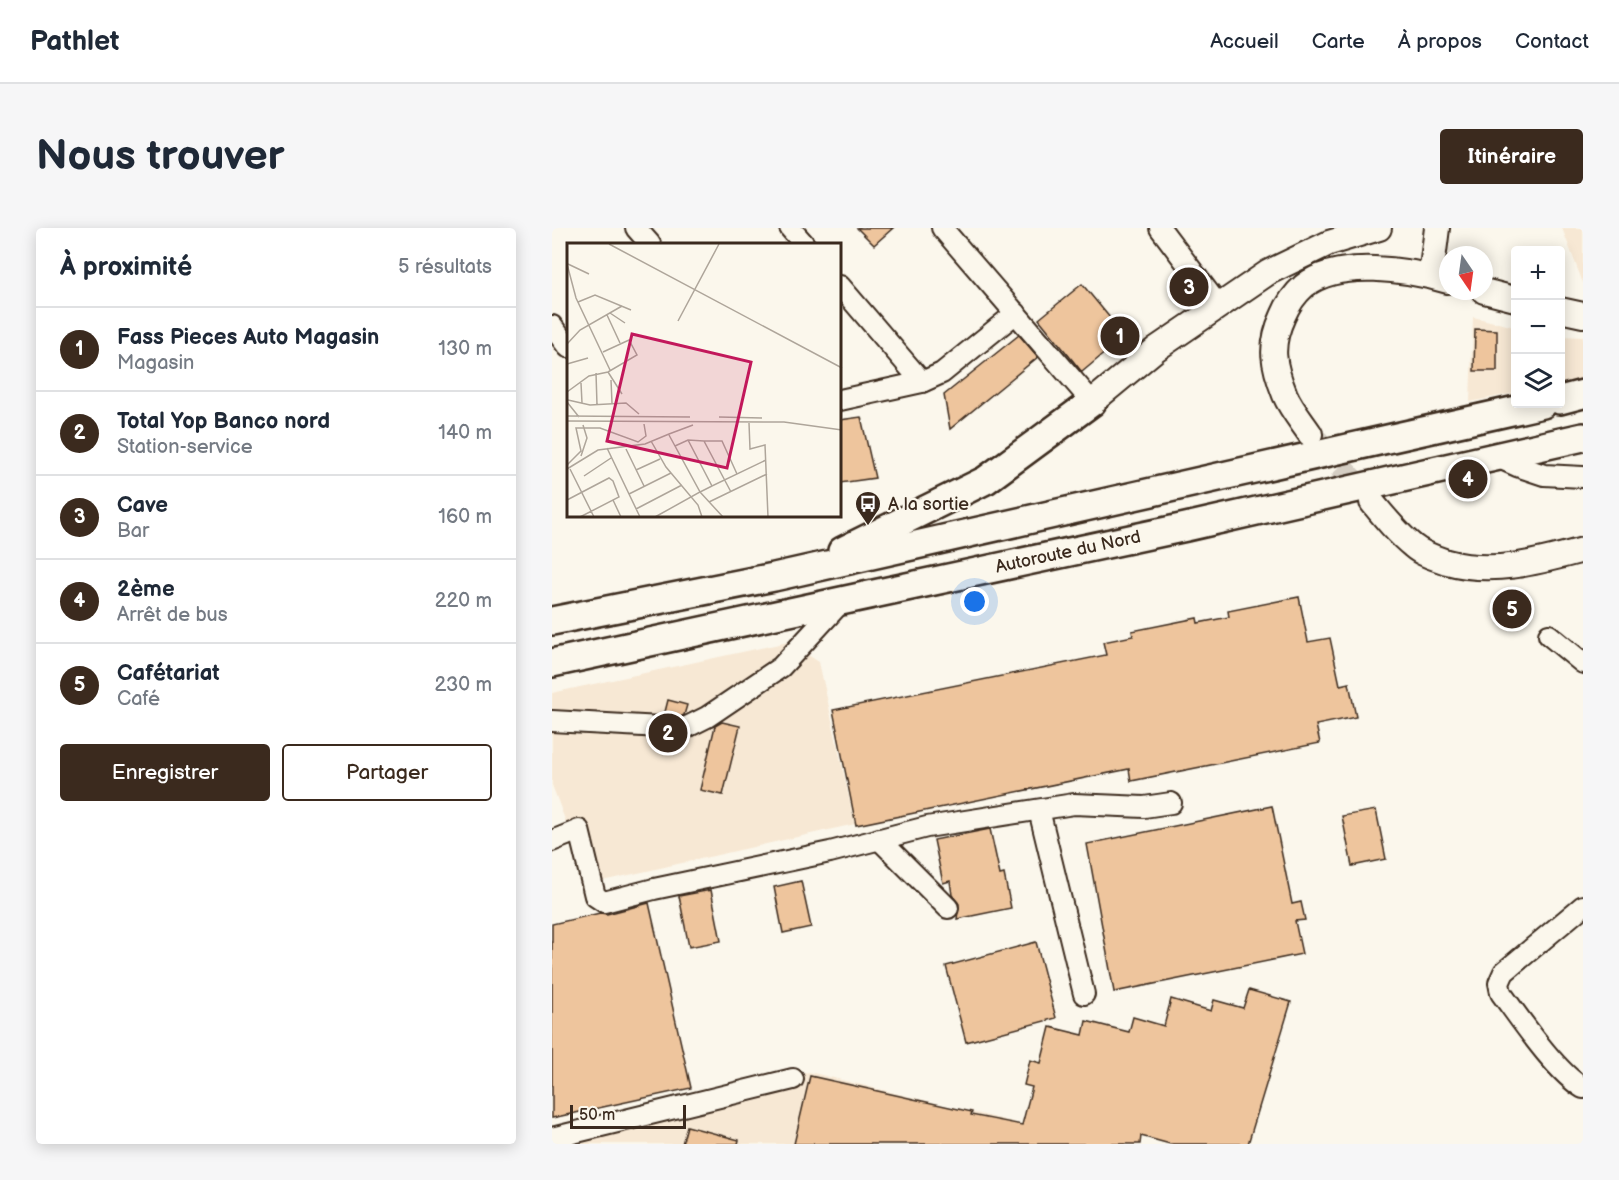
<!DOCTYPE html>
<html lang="fr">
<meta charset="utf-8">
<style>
:root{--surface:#fff;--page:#f6f6f7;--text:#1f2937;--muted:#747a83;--line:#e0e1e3;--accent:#3b2a1e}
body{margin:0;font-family:"Balsamiq Sans",sans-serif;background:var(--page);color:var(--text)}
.controls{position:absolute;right:18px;top:18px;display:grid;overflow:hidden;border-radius:6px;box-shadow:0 3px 15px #0003}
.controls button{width:54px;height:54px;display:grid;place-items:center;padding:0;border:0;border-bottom:2px solid var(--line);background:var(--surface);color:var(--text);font:30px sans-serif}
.compass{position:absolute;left:887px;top:18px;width:54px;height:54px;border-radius:50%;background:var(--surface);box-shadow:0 3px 15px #0003;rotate:167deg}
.scale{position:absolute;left:18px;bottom:15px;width:116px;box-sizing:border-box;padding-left:6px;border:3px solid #3b2a1e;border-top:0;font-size:16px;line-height:21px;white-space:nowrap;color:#3b2a1e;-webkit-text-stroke:4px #fbf7ec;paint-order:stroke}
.you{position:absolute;left:423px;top:374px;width:21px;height:21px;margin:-15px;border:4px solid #fff;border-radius:50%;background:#1a73e8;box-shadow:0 0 0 9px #1a73e833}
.badge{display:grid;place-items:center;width:39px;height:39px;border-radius:50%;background:var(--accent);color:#fff;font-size:20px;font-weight:700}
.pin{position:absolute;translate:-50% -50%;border:3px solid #fff;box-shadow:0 2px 6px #0006}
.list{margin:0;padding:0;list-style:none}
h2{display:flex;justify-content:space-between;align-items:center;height:78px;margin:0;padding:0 24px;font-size:26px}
h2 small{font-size:20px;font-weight:400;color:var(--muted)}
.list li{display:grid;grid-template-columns:39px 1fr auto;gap:18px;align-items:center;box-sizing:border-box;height:84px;padding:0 24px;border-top:2px solid var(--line)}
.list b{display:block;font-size:22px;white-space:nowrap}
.list p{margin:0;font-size:20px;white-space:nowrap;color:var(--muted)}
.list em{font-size:20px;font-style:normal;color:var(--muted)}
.actions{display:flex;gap:12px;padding:18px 24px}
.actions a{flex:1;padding:14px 0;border:2px solid var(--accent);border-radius:6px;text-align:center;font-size:21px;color:var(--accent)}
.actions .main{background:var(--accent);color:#fff}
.icon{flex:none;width:33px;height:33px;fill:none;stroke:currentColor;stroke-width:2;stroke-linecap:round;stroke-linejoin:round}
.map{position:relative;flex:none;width:1031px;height:916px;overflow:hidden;border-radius:6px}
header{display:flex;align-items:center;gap:36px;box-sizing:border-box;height:84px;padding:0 30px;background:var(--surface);border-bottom:2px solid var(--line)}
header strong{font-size:28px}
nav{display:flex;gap:33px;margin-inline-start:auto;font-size:21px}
.intro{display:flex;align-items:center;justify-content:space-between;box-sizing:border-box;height:144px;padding:0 36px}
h1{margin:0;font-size:42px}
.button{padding:15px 27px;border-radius:6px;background:var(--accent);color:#fff;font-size:21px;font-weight:700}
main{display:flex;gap:36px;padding:0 36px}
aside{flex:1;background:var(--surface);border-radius:6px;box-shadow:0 3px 15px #0003}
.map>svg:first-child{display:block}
</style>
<header>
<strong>Pathlet</strong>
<nav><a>Accueil</a><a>Carte</a><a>À propos</a><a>Contact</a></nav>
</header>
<div class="intro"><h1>Nous trouver</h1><a class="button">Itinéraire</a></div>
<main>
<aside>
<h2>À proximité<small>5 résultats</small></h2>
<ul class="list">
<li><span class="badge">1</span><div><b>Fass Pieces Auto Magasin</b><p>Magasin</p></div><em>130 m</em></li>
<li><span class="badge">2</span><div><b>Total Yop Banco nord</b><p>Station-service</p></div><em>140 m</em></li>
<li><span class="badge">3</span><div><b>Cave</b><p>Bar</p></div><em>160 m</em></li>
<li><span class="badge">4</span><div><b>2ème</b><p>Arrêt de bus</p></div><em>220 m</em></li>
<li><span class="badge">5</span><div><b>Cafétariat</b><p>Café</p></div><em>230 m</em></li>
</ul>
<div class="actions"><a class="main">Enregistrer</a><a>Partager</a></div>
</aside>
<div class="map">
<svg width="1031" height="916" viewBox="0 0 1031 916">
<rect width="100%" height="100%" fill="#fbf7ec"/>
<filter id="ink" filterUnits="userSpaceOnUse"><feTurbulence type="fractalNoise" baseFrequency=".0167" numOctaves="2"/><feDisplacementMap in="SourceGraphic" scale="12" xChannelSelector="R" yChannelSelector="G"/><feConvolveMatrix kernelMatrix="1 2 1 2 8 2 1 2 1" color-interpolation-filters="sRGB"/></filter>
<g filter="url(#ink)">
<!-- built -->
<g fill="#f7e8d4">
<path d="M1010 0H1031V55Z"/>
<path d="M921 89 963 99V165L918 174Z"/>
<path d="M1009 108 1031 109V151L1009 155Z"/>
<path d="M236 414 267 434 303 596 37 656 0 557V465Z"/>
<path d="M257 844 550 916H0V902Z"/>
</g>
<!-- building -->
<g fill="#eec59d" stroke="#3b2a1e" stroke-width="1.5">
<path d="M305 0H341L322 17Z"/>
<path d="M530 56 573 108 530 144 487 91Z"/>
<path d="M923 101 945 102V143H922Z"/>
<path d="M467 107 486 129 398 201 392 167Z"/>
<path d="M309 189 323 250 288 255V192Z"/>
<path d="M747 369 756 414 778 410 788 457 797 455 804 489 764 497 768 515 579 553 577 541 304 597 281 482 554 427 551 414 581 408 580 403 645 390 646 395 677 389 676 383Z"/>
<path d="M116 472 135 477 132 487 120 494 112 488Z"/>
<path d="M170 494 188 498 171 567 148 562 163 498Z"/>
<path d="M118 507 126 513 122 525 104 521 107 511 114 510Z"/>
<path d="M720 578 740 676 749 674 753 692 743 693 750 726 562 764 535 616Z"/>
<path d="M824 582 834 631 800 638 790 588Z"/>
<path d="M438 601 448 647 452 646 459 680 405 691 407 676 400 667 398 653 391 655 382 612Z"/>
<path d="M249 653 259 699 231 705 222 659Z"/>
<path d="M159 662 169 713 137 719 127 668Z"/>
<path d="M97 675 139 860 0 890V696L48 685 55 686Z"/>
<path d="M484 714 504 790 414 814 394 738Z"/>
<path d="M697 762 739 774 696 916H618L589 908 588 916H242L258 848 420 884 419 887 470 897 480 859 472 857 478 832 489 835 498 799 531 807 534 793 577 804 581 789 612 798 619 771 659 783 662 772 691 780Z"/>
<path d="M135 898 187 912 186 916H130Z"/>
</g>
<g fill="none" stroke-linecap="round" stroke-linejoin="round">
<!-- major-tunnel -->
<path stroke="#d5cec3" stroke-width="24" stroke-dasharray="24 12" stroke-linecap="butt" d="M764 212 819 273"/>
<defs>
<g id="minor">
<path d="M84 0 98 16"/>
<path d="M238 0 252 16"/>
<path d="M390 0 540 174"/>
<path d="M608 0 666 77"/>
<path d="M288 58 370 154"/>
<path d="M0 98 16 119"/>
<path d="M288 172 370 154 390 145 464 85"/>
<path d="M945 229 965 238 992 247 1031 249"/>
<path d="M997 407 1031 435"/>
<path d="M0 493 109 499"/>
<path d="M129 502 155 489 229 439 291 372"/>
<path d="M487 582 532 766"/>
<path d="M327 611 396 680"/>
<path d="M0 613 27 602 43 668 52 674 102 661 278 624 375 599 522 576 592 579 619 575"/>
<path d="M1031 678 952 744 947 755 949 765C969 792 1003 843 1031 860"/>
<path d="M0 910 241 851"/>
</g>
<g id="major">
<path d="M879 48 885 0"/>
<path d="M932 63 963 71"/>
<path d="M1008 82 1031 87"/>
<path d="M540 174 604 121 717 44 777 15 827 0"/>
<path d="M758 206C750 194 739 181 733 167 721 137 717 118 731 88 736 76 743 66 752 58 787 30 857 42 896 53"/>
<path d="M820 274C833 290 846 306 861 318 870 326 883 330 895 334 941 347 986 334 1031 322"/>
</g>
<g id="highway">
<path d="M1008 172 1031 166"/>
<path d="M290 323 434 252 540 174"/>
<path d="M0 393 222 349 991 176"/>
<path d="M0 435 634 299 1031 209"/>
</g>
</defs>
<!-- minor casing -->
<use href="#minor" stroke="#3b2a1e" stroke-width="24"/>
<!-- major casing -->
<use href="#major" stroke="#3b2a1e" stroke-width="28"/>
<!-- highway casing -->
<use href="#highway" stroke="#3b2a1e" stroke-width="32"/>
<!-- minor -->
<use href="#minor" stroke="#fbf7ec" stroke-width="20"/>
<!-- major -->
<use href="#major" stroke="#fbf7ec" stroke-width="24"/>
<!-- highway -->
<use href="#highway" stroke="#fbf7ec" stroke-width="27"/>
</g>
</g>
<!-- icons -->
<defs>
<symbol id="bus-pin" viewBox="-11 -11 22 30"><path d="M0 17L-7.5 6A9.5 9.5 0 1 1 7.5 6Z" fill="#3b2a1e" stroke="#fbf7ec"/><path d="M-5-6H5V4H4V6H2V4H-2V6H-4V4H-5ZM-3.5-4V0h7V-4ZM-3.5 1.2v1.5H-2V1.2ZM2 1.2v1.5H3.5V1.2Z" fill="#fff"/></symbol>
</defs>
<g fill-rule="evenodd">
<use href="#bus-pin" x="301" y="261" width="30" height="40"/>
</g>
<g text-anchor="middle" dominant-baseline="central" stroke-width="4.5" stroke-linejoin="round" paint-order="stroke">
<!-- poi labels -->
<g font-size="18" fill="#3b2a1e" stroke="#fbf7ec" text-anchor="start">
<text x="336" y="276">A la sortie</text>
</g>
<!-- street labels -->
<g font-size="18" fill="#3b2a1e" stroke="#fbf7ec">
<text transform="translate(516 324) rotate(-12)">Autoroute du Nord</text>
</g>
</g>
<!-- overview -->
<g transform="translate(15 15)">
<rect width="274" height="274" fill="#fbf7ec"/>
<path fill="none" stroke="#aea59a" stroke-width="1.5" d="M42 1 275 125M0 21 9 55 43 127M1 21 22 31M11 59 28 52 64 67M43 70 58 80M40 72 53 100M111 78 152 1M0 101 13 87 55 63M0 121 21 115M41 129 55 151M29 130 30 162M44 137 45 160M14 140 15 160M0 149 22 133 41 129 70 112 62 97 36 109M1 157 23 162 59 160 72 171M0 159 12 174M0 173 123 174M152 174 195 175M0 178 217 179 275 187M182 180 183 206 198 202 201 274M102 191 126 182M121 197 145 243 199 217M84 198 99 224 131 262 135 274M108 203 121 197 137 198M40 205 73 274M59 206 77 243M14 213 20 195 16 182M0 222 14 208 9 185H33L71 199 79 193 77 181M0 226 31 207 78 201 102 191M3 226 27 274M69 227 93 216M17 233 44 215M145 243 133 249 156 274M164 249 137 198H155L170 231M62 251 104 230M0 257 42 235 46 238 52 254 13 274M46 257 54 274M142 259 200 231M69 266 115 242M88 274 133 249 102 192"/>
<path fill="#c2185b" fill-opacity="0.15" stroke="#c2185b" stroke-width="3" d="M65 91 184 119 160 225 40 198Z"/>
<rect width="274" height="274" fill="none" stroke="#3b2a1e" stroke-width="3"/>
</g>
</svg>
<div class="controls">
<button>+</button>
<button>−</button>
<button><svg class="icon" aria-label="layers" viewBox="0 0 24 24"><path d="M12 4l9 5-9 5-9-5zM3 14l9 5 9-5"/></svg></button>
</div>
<svg class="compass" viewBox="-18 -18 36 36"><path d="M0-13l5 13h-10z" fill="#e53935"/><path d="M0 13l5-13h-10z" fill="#747a83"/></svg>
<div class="scale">50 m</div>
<div class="you"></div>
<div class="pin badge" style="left:568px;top:108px">1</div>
<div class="pin badge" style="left:116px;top:505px">2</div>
<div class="pin badge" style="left:637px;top:59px">3</div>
<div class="pin badge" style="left:916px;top:251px">4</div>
<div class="pin badge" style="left:960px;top:381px">5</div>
</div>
</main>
